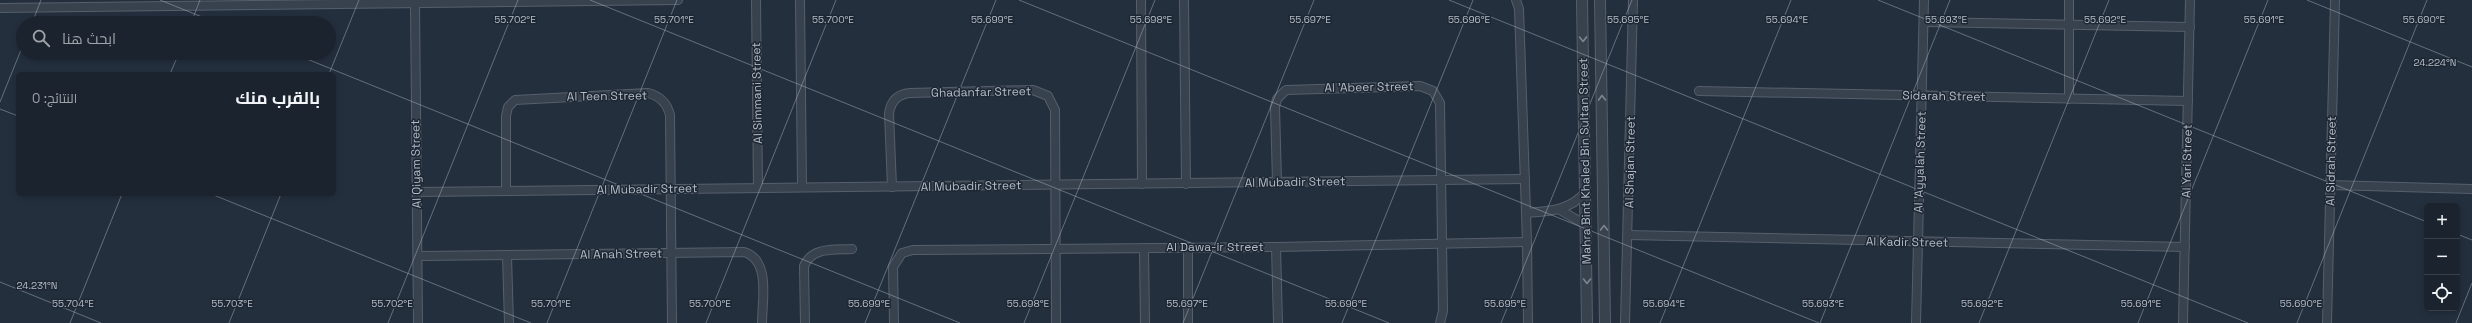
<!DOCTYPE html>
<html lang="ar">
<meta charset="utf-8">
<style>
:root{--surface:#1b232e;--page:#282f3a;--text:#f1f3f6;--muted:#a0a4aa;--line:#39404a}
body{margin:0;font-family:"Space Grotesk",Cairo,sans-serif;background:var(--page);color:var(--text);direction:rtl}
.controls{position:absolute;right:12px;bottom:12px;display:grid;overflow:hidden;border-radius:6px;box-shadow:0 2px 6px #0003}
.controls button{width:36px;height:36px;display:grid;place-items:center;padding:0;border:0;border-bottom:1px solid var(--line);background:var(--surface);color:var(--text);font:20px sans-serif}
.list{margin:0;padding:0;list-style:none}
h2{display:flex;justify-content:space-between;align-items:center;height:52px;margin:0;padding:0 16px;font-size:17px}
h2 small{font-size:13px;font-weight:400;color:var(--muted)}
.icon{flex:none;width:22px;height:22px;fill:none;stroke:currentColor;stroke-width:2;stroke-linecap:round;stroke-linejoin:round}
.map{position:relative;flex:none;width:2472px;height:323px;overflow:hidden;direction:ltr}
.search{position:absolute;background:var(--surface);box-shadow:0 2px 6px #0003;left:16px;top:16px;width:320px;height:44px;display:flex;align-items:center;gap:10px;box-sizing:border-box;padding:0 14px;border-radius:22px;color:var(--muted);font-size:15px}
.panel{position:absolute;background:var(--surface);box-shadow:0 2px 6px #0003;left:16px;top:72px;width:320px;height:124px;border-radius:6px;direction:rtl}
.map>svg:first-child{display:block}
</style>
<div class="map">
<svg width="2472" height="323" viewBox="0 0 2472 323">
<rect width="100%" height="100%" fill="#242f3e"/>
<g fill="none" stroke-linecap="round" stroke-linejoin="round">
<defs>
<g id="minor">
<path d="M756 0 758 187"/>
<path d="M800 0 802 186"/>
<path d="M1141 0 1142 184"/>
<path d="M1184 0 1186 184"/>
<path d="M1516 0 1519 9 1527 242 1528 323"/>
<path d="M415 4 418 323"/>
<path d="M0 8 678 0"/>
<path d="M1924 22 2190 27"/>
<path d="M1699 91 2188 101"/>
<path d="M2069 99V0"/>
<path d="M1277 182 1275 107 1277 99 1286 90 1420 86 1433 91 1440 103 1443 311 1440 323"/>
<path d="M2330 185 2472 189"/>
<path d="M892 187 889 113C891 101 898 94 910 93L1033 90 1048 96 1055 110 1056 323"/>
<path d="M506 191V116L508 107 515 100 648 93C660 96 667 103 670 115L672 323"/>
<path d="M417 192 1525 179"/>
<path d="M1560 210 1586 225"/>
<path d="M1526 213C1550 211 1568 211 1585 193"/>
<path d="M1628 235 2185 247"/>
<path d="M1188 247V323"/>
<path d="M1276 247 1278 323"/>
<path d="M1144 248 1145 323"/>
<path d="M419 256 744 252C771 260 762 301 762 323"/>
<path d="M507 256 509 323"/>
<path d="M805 323 804 266C812 247 833 250 852 249"/>
<path d="M894 323 893 267 902 253 913 250 1276 247 1527 242"/>
<path d="M1625 323 1633 0"/>
<path d="M1916 323 1924 0"/>
<path d="M2183 323 2190 0"/>
<path d="M2327 323 2335 0"/>
</g>
<g id="tertiary">
<path d="M1582 0 1587 323"/>
<path d="M1600 0 1605 323"/>
</g>
</defs>
<!-- minor casing -->
<use href="#minor" stroke="#565f6c" stroke-width="10"/>
<!-- tertiary casing -->
<use href="#tertiary" stroke="#565f6c" stroke-width="12"/>
<!-- minor -->
<use href="#minor" stroke="#38414e" stroke-width="8"/>
<!-- tertiary -->
<use href="#tertiary" stroke="#38414e" stroke-width="10"/>
</g>
<!-- one-way arrows -->
<defs><path id="oneway-chevron" d="M-2-3.5L2.5 0L-2 3.5" fill="none" stroke-width="1.6" stroke-linecap="round" stroke-linejoin="round"/></defs>
<g stroke="#7c8592">
<use href="#oneway-chevron" transform="translate(1583 39) rotate(89)"/>
<use href="#oneway-chevron" transform="translate(1602 98) rotate(-91)"/>
<use href="#oneway-chevron" transform="translate(1604 228) rotate(-91)"/>
<use href="#oneway-chevron" transform="translate(1587 281) rotate(90)"/>
</g>
<!-- ticks -->
<path fill="none" stroke="#b4bcc9" stroke-width="1" stroke-opacity="0.45" d="M160 0 217 23M590 0 1389 323M1019 0 1819 323M1449 0 2248 323M1878 0 2427 222M2307 0 2472 67M32 23 41 0M191 23 200 0M292 53 960 323M170 74 179 53M329 74 359 0M0 102 23 45M0 109 18 116M211 194 531 323M2457 234 2472 240M0 282 101 323M70 323 122 194M229 323 281 194M388 323 518 0M547 323 677 0M706 323 836 0M865 323 996 0M1024 323 1155 0M1183 323 1314 0M1342 323 1473 0M1501 323 1632 0M1660 323 1791 0M1820 323 1950 0M1979 323 2109 0M2138 323 2268 0M2297 323 2427 0M2456 323 2472 283"/>
<g text-anchor="middle" dominant-baseline="central" stroke-width="3" stroke-linejoin="round" paint-order="stroke">
<!-- street labels -->
<g font-size="12" fill="#b4bcc9" stroke="#1d2633">
<text transform="translate(1369 87) rotate(-1)">Al 'Abeer Street</text>
<text transform="translate(981 92) rotate(-1)">Ghadanfar Street</text>
<text transform="translate(757 93) rotate(-91)">Al Simmani Street</text>
<text transform="translate(607 96) rotate(-1)">Al Teen Street</text>
<text transform="translate(1944 96) rotate(1)">Sidarah Street</text>
<text transform="translate(1585 161) rotate(-91)">Mahra Bint Khaled Bin Sultan Street</text>
<text transform="translate(2187 161) rotate(-89)">Al Yari Street</text>
<text transform="translate(2331 161) rotate(-89)">Al Sidrah Street</text>
<text transform="translate(1630 162) rotate(-89)">Al Shajan Street</text>
<text transform="translate(1920 162) rotate(-88)">Al 'Ayyalah Street</text>
<text transform="translate(416 164) rotate(-91)">Al Qiyam Street</text>
<text transform="translate(1295 182) rotate(-1)">Al Mubadir Street</text>
<text transform="translate(971 186) rotate(-1)">Al Mubadir Street</text>
<text transform="translate(647 189) rotate(-1)">Al Mubadir Street</text>
<text transform="translate(1907 242) rotate(1)">Al Kadir Street</text>
<text x="1215" y="247">Al Dawa-ir Street</text>
<text transform="translate(621 254) rotate(-1)">Al Anah Street</text>
</g>
</g>
<g font-size="10" text-anchor="middle" fill="#b4bcc9" stroke="#1d2633" stroke-width="3" stroke-linejoin="round" paint-order="stroke">
<text x="515" y="23">55.702°E</text>
<text x="1310" y="23">55.697°E</text>
<text x="1946" y="23">55.693°E</text>
<text x="2264" y="23">55.691°E</text>
<text x="2424" y="23">55.690°E</text>
<text x="674" y="23">55.701°E</text>
<text x="833" y="23">55.700°E</text>
<text x="992" y="23">55.699°E</text>
<text x="1151" y="23">55.698°E</text>
<text x="1469" y="23">55.696°E</text>
<text x="1628" y="23">55.695°E</text>
<text x="1787" y="23">55.694°E</text>
<text x="2105" y="23">55.692°E</text>
<text x="2435" y="66">24.224°N</text>
<text x="37" y="289">24.231°N</text>
<text x="73" y="307">55.704°E</text>
<text x="232" y="307">55.703°E</text>
<text x="392" y="307">55.702°E</text>
<text x="551" y="307">55.701°E</text>
<text x="710" y="307">55.700°E</text>
<text x="869" y="307">55.699°E</text>
<text x="1028" y="307">55.698°E</text>
<text x="1187" y="307">55.697°E</text>
<text x="1346" y="307">55.696°E</text>
<text x="1505" y="307">55.695°E</text>
<text x="1664" y="307">55.694°E</text>
<text x="1823" y="307">55.693°E</text>
<text x="1982" y="307">55.692°E</text>
<text x="2141" y="307">55.691°E</text>
<text x="2301" y="307">55.690°E</text>
</g>
</svg>
<div class="controls">
<button>+</button>
<button>−</button>
<button><svg class="icon" aria-label="locate" viewBox="0 0 24 24"><circle cx="12" cy="12" r="6"/><path d="M12 2v4M12 18v4M2 12h4M18 12h4"/></svg></button>
</div>
<div class="search"><svg class="icon" aria-label="search" viewBox="0 0 24 24"><circle cx="10" cy="10" r="6"/><path d="M15 15l6 6"/></svg>ابحث هنا</div>
<section class="panel">
<h2>بالقرب منك<small>النتائج: 0</small></h2>
<ul class="list">
</ul>
</section>
</div>
